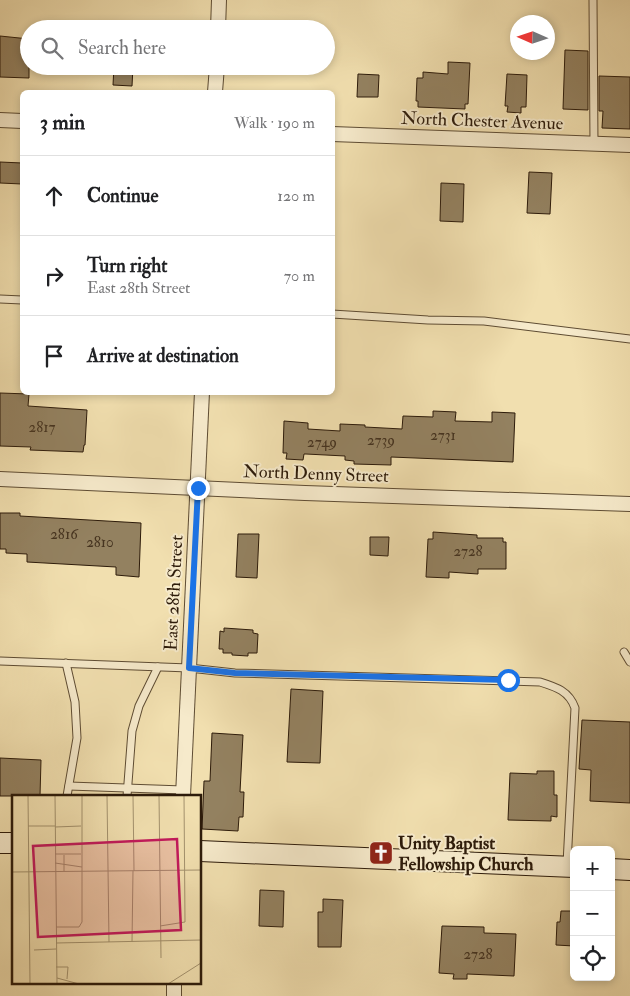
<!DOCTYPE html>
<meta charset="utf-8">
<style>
:root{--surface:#fff;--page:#f6f6f6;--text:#202124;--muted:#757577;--line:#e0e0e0}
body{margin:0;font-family:"IM FELL Double Pica",serif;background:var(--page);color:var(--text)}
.controls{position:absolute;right:15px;bottom:15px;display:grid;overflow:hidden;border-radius:8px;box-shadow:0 2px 8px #0003}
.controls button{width:45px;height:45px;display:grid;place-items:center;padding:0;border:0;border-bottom:1px solid var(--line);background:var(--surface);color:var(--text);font:25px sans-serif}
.compass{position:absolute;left:510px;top:15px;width:45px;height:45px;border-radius:50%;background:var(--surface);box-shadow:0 2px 8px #0003;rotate:273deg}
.stop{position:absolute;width:15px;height:15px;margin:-11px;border:4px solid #1a73e8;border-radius:50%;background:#fff}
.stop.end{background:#1a73e8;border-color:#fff;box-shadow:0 1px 5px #0008}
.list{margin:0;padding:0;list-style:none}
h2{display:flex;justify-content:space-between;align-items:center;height:65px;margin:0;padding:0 20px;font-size:21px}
h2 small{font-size:16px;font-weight:400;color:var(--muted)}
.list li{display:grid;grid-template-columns:32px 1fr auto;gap:15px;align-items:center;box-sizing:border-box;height:80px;padding:0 20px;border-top:1px solid var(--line)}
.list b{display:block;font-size:19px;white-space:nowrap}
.list p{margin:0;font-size:16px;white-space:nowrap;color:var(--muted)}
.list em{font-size:16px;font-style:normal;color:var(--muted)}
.icon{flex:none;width:28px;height:28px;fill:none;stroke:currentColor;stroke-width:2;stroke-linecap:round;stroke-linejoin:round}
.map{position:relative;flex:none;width:630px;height:996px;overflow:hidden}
.search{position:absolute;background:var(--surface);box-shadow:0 2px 8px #0003;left:20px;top:20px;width:315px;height:55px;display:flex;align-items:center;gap:12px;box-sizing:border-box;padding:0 18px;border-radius:28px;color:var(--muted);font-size:19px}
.panel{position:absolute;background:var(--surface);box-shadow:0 2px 8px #0003;left:20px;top:90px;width:315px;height:305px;border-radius:8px}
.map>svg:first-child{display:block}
</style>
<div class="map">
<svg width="630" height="996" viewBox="0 0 630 996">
<rect width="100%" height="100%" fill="#f1dfaf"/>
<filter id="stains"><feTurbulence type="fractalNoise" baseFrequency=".004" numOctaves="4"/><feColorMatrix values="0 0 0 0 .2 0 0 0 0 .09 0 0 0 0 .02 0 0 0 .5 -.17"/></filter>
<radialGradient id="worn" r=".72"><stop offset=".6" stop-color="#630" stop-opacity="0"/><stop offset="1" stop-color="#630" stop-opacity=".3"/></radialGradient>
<!-- building -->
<g fill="#938160" stroke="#2d1b0a">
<path d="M0 36 29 39V78L0 77Z"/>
<path d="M565 50 588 51V110L563 109Z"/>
<path d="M448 62 470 63 468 104H465V109L418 107V101H416L417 78H423V72L448 74Z"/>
<path d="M114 66H133L132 86 113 85Z"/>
<path d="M358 74 379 75 378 97H357Z"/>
<path d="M507 74 527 75 526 107H521V113L507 112 508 106H505Z"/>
<path d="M599 76 630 77V129L602 128 603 111H599Z"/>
<path d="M0 162 22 163V184L0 183Z"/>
<path d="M529 172 552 173 550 214 527 213Z"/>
<path d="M441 183 464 184 463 222 440 221Z"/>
<path d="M0 393 29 394 28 406 87 410 85 445H84L83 452 30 450 31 447 0 446Z"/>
<path d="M433 411 456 412 455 421 492 422V412L515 413 513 462 391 457V465L354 464V461L345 460V456L306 454H304L303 460 286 459 287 453H283L284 421 308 423V429L340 431V424L365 425V427L402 429 403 416 433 417Z"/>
<path d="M0 513H20V516L141 523 139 577 116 575V567L27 562V554L6 553V549H0Z"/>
<path d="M433 532 477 535V538H503V542H506V569H478V574L449 572V578L426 577 428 539H433Z"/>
<path d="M238 534H259L257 578 236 577Z"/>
<path d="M370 537H389L388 556 370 555Z"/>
<path d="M224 628 253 630V633L258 634 257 653H248V656L232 655V653H223V649H219L220 631 224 632Z"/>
<path d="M291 689 323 691 320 763 287 762Z"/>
<path d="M582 720 630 722V803L590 801 591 770 579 769Z"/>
<path d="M212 733 243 735 240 792H244L243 817H239L238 831 202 829 204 781H210Z"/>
<path d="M0 758 41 760 40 796H0Z"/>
<path d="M537 771H554V795H557V817L551 816V821L508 820 510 773 537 774Z"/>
<path d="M260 890 284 891 283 927 259 926Z"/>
<path d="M323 899 343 900 341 947H318V912H323Z"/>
<path d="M561 911H574V946L556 945 557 922H560Z"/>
<path d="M442 926 484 927V933L516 934 514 976 467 974V979H453L454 974 439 973Z"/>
</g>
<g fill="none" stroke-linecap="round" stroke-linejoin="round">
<defs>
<g id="lane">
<path d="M593 0 594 144"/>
<path d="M0 299 22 300"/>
<path d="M332 314 428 320 484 321 630 339"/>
<path d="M624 652 630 662"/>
<path d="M0 661 189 668 235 673 540 682C556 687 569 691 575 708L567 864"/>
<path d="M66 663 75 702 77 738 67 796"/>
<path d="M69 786 183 790"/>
<path d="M127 796 132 731 139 706 158 667"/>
</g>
<g id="street">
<path d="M218 29 219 0"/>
<path d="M215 92 217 66"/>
<path d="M0 120 22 121"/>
<path d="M332 134 630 145"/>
<path d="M0 479 305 493 630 504"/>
<path d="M183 796 202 392"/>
<path d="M174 996V982"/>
</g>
<g id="secondary">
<path d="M0 843H14"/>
<path d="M200 851 574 867"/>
<path d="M611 869 630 870"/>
</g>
</defs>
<!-- lane casing -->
<use href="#lane" stroke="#5e4c33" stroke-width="9"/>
<!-- street casing -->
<use href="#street" stroke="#5e4c33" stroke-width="16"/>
<!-- secondary casing -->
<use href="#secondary" stroke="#2d1b0a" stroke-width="22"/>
<!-- lane -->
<use href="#lane" stroke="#f6eacb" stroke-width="7"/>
<!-- street -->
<use href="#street" stroke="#f6eacb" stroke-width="14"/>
<!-- secondary -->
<use href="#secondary" stroke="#f6eacb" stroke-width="20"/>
</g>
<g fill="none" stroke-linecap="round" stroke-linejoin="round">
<!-- route -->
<path stroke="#1a73e8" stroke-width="6" d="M198 488 189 668 235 673 508 680"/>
</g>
<!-- icons -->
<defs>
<symbol id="church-square" viewBox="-11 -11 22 22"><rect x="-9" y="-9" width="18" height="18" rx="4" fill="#8f2418" stroke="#f6eacb"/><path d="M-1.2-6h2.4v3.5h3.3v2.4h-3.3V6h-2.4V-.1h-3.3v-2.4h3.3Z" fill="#fff"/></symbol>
</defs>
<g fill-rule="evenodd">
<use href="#church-square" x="367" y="839" width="28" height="28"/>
</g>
<g text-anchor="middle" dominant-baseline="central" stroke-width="4" stroke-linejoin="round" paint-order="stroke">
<!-- number labels -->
<g font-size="15" fill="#463420">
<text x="42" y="427">2817</text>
<text x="443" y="435">2731</text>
<text x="381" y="440">2739</text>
<text x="322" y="442">2749</text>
<text x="64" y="534">2816</text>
<text x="100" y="542">2810</text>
<text x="468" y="551">2728</text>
<text x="478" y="954">2728</text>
</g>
<!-- street labels -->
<g font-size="18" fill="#2d1b0a" stroke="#f6eacb">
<text transform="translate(482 121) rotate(2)">North Chester Avenue</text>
<text transform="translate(316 474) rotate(2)">North Denny Street</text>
<text transform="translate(174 593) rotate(-87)">East 28th Street</text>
</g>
<!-- poi labels -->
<g font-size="18" font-weight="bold" fill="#2d1b0a" stroke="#f6eacb" text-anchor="start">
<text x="398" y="843">Unity Baptist<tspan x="398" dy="21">Fellowship Church</tspan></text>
</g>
</g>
<!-- overview -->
<g transform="translate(12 795)">
<rect width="189" height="189" fill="#f1dfaf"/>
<path fill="none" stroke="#a3916d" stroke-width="1" d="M16 0 18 189M43 0 45 189M95 0 97 147M121 0 122 76M147 0 149 163M16 31H43M43 32 69 31M43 59H69M52 60V76M43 68 70 72M0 77 189 75M148 131 173 127 172 0M44 132H67L70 127V0M120 147 121 76M44 148 189 145M22 155 44 154M44 172H56L55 184M45 183 67 189M156 189 189 168"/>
<path fill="#c2185b" fill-opacity="0.15" stroke="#c2185b" stroke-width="2.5" d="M165 44 169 135 26 142 21 51Z"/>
<rect width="189" height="189" fill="none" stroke="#2d1b0a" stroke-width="2.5"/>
</g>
<rect width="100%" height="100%" filter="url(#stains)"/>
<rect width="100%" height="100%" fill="url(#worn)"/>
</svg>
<div class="controls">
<button>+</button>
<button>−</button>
<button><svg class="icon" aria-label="locate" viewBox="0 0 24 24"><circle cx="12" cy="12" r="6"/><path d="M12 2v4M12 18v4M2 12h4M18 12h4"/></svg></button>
</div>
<svg class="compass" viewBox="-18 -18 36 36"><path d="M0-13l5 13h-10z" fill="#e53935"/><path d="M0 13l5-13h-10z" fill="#757577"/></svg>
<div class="stop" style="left:508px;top:680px"></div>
<div class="stop end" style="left:198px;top:488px"></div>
<div class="search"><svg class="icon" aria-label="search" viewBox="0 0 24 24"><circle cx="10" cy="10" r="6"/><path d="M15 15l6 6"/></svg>Search here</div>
<section class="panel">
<h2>3 min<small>Walk · 190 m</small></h2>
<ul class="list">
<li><svg class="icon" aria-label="ahead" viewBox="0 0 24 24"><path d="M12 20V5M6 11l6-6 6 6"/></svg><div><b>Continue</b></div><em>120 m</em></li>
<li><svg class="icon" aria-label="right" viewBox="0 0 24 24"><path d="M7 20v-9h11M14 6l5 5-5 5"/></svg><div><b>Turn right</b><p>East 28th Street</p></div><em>70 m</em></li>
<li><svg class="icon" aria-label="arrive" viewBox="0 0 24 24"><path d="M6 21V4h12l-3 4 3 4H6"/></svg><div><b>Arrive at destination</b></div></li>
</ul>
</section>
</div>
